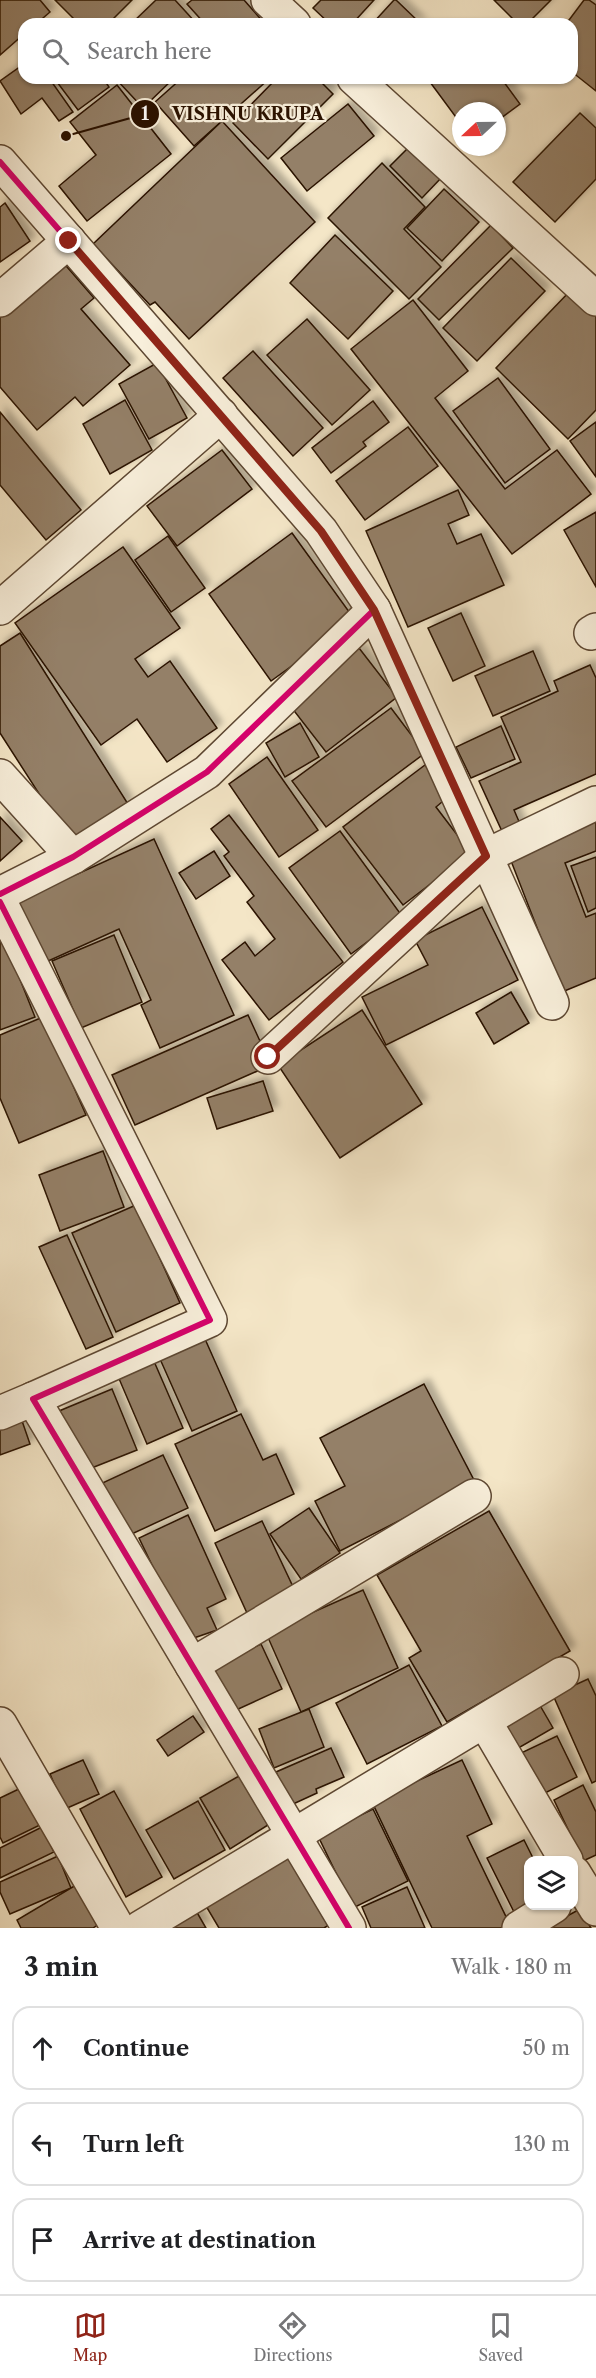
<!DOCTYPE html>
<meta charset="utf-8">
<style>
:root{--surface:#fff;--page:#f2f2f2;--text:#202124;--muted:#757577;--line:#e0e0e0;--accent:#8f2418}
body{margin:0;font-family:"Libre Caslon Text",serif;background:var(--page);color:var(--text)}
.controls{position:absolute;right:18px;bottom:18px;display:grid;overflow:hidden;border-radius:12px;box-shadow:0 2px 4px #0004}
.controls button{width:54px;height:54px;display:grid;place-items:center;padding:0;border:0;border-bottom:2px solid var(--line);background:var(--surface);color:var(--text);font:30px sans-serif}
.compass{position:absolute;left:452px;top:102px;width:54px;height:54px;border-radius:50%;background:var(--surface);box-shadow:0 2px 4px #0004;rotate:248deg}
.stop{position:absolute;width:18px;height:18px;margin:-14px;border:4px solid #8f2418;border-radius:50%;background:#fff}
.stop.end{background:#8f2418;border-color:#fff;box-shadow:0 2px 6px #0008}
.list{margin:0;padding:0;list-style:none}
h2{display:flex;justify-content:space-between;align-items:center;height:78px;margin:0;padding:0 24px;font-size:26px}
h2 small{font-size:20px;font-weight:400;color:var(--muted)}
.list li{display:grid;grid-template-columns:39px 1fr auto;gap:18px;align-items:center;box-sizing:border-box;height:84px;margin:0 12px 12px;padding:0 12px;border:2px solid var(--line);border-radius:18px}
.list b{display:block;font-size:22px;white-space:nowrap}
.list em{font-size:20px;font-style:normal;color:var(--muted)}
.icon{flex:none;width:33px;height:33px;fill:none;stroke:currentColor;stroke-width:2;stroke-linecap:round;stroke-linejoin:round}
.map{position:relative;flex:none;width:596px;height:1928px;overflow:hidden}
.search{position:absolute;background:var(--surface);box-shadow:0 2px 4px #0004;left:18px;right:18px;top:18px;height:66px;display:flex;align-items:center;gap:15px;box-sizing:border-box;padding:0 21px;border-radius:18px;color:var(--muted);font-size:22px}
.sheet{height:366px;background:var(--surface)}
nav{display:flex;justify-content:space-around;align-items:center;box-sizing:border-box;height:84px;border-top:2px solid var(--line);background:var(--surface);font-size:16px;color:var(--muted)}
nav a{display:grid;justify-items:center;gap:3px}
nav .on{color:var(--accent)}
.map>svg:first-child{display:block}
</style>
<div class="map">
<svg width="596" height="1928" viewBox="0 0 596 1928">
<defs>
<filter id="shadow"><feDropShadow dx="5.5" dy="-5.5" stdDeviation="3" flood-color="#0004"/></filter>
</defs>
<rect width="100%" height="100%" fill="#f4e6c7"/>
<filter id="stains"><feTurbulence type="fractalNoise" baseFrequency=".00333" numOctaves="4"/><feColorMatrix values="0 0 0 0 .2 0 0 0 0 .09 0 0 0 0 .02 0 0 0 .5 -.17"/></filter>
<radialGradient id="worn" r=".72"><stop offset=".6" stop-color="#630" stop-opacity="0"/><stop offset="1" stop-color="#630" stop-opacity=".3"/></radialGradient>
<!-- building -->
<g fill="#948067" stroke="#2b1200" stroke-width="1.5" filter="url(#shadow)">
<path d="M0 0H40L50 12 36 24H24V34L0 55Z"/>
<path d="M55 0H132L108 24H79Z"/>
<path d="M156 0H175L197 24H131Z"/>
<path d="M192 0H244L265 24H205L187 4Z"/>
<path d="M321 0H374L352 24H330L313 8Z"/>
<path d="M394 0H396L421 24H372Z"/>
<path d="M494 0H551L527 24H518Z"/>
<path d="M584 0H589L596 5V91L572 72V24H566Z"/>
<path d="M24 64V78H49L73 112 59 121 42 98 21 114 0 81Z"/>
<path d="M54 78H103L109 87 78 110Z"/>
<path d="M115 78H174L143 108Z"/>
<path d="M182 78H270L194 146 155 102Z"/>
<path d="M277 78H317L333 94 268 159 233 123Z"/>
<path d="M427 78H501L520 104 497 121V111H461V124Z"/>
<path d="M117 85 171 154 87 221 59 186 96 155 70 122Z"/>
<path d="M348 104 374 136 307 191 281 158Z"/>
<path d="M580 113 596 128V179L555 222 513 182Z"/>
<path d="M222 121 315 222 189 339 155 302 150 305 93 244Z"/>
<path d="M409 147 441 178 422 198 390 166Z"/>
<path d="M382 163 425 207 404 229 441 267 409 299 328 218Z"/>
<path d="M444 189 479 222 442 261 407 228Z"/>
<path d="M5 203 30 241 0 262V207Z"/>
<path d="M491 225 513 248 439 320 418 299Z"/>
<path d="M335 235 393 291 348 339 290 283Z"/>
<path d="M511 258 545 291 477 361 443 328Z"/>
<path d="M61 260 94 298 81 309 130 365 83 406 75 397 37 430 0 387V314Z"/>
<path d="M571 290 596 314V410L568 439 496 368Z"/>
<path d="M413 300 468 371 435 398 505 489 557 450 591 494 512 554 351 349Z"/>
<path d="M307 319 370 390 332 425 267 355Z"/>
<path d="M253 351 323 428 293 456 223 378Z"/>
<path d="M157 363 187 418 149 439 119 384Z"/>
<path d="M498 378 550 449 505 483 453 411Z"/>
<path d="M125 400 152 450 110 474 83 424Z"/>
<path d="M373 401 389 422 363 442 366 446 331 473 312 448Z"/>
<path d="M0 412 81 510 46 540 0 485Z"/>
<path d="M596 422V477L570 441Z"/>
<path d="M408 427 438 466 365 520 336 481Z"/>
<path d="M222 450 252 489 177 546 147 506Z"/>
<path d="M458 490 469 515 448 524 457 544 481 534 504 585 408 627 366 531Z"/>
<path d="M596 512V587L564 530Z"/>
<path d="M292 533 355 620 271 681 209 594Z"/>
<path d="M168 536 205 588 171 612 135 560Z"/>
<path d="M123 547 180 628 135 659 148 677 170 661 217 728 167 762 137 719 101 745 15 623Z"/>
<path d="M461 613 485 666 453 681 428 628Z"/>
<path d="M20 633 128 804 70 842 0 733V646Z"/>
<path d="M359 648 397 697 326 752 288 703Z"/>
<path d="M533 651 550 691 493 716 475 676Z"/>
<path d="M590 665 596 678V774L514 810 524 833 506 840 479 781 521 762 501 717 558 691 554 681Z"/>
<path d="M391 708 425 753 326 827 292 781Z"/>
<path d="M300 723 319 757 285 777 266 743Z"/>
<path d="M501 726 515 759 471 778 456 747Z"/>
<path d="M267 757 318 830 279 857 229 784Z"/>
<path d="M425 765 449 796 436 807 471 853 403 905 343 827Z"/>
<path d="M596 813V851L565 863 586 917 596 913V978L562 992 506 848Z"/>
<path d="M229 815 343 962 269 1020 222 960 245 942 255 956 275 939 247 902 254 896 224 856 229 852 211 829Z"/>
<path d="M0 817 22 841 0 861Z"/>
<path d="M340 831 402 916 351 954 289 868Z"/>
<path d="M154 839 234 1015 160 1048 141 1005 151 1000 119 929 46 962 18 901Z"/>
<path d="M214 851 230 876 196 899 179 873Z"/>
<path d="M596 857V908L588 912 571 866Z"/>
<path d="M482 907 518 980 386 1045 362 997 428 965 415 940Z"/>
<path d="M114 935 142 1002 81 1028 52 961Z"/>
<path d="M4 939 35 1017 0 1030V940Z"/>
<path d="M511 992 529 1023 494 1044 476 1013Z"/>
<path d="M362 1010 422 1104 340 1158 278 1065Z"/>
<path d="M248 1015 271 1065 135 1125 112 1075Z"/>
<path d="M43 1017 86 1115 19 1143 0 1098V1035Z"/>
<path d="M263 1081 273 1111 217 1129 207 1098Z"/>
<path d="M103 1151 124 1207 60 1231 39 1175Z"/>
<path d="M136 1205 180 1303 116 1332 72 1233Z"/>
<path d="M67 1235 113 1337 86 1349 39 1247Z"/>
<path d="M205 1339 237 1411 192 1431 160 1359Z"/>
<path d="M153 1359 183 1428 147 1444 117 1374Z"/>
<path d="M424 1384 475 1482 340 1551 315 1501 345 1486 320 1438Z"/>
<path d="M112 1389 137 1450 84 1471 59 1411Z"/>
<path d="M241 1414 263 1460 276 1454 294 1494 215 1531 175 1444Z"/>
<path d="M20 1415 30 1444 0 1455V1422Z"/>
<path d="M163 1455 188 1508 123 1538 98 1485Z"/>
<path d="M309 1508 340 1553 301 1579 270 1534Z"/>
<path d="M489 1511 570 1651 447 1722 409 1658 421 1651 377 1575Z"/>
<path d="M188 1515 226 1599 207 1608 217 1630 188 1640 139 1538Z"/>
<path d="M262 1521 295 1591 247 1613 215 1543Z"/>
<path d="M363 1590 398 1668 301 1712 266 1633Z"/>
<path d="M261 1644 282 1689 234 1711 213 1666Z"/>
<path d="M409 1665 442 1726 367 1764 336 1703Z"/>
<path d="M588 1679 596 1696V1781L592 1783 553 1695Z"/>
<path d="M538 1702 553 1728 515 1750 500 1724Z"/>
<path d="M309 1709 324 1747 274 1768 259 1729Z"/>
<path d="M193 1716 204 1732 168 1756 157 1740Z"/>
<path d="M557 1736 577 1777 541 1795 521 1753Z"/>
<path d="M331 1748 344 1777 316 1789 317 1793 291 1805 276 1772Z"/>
<path d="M83 1760 99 1794 65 1809 50 1774Z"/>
<path d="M462 1760 492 1824 467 1836 510 1925 504 1928H432L372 1802Z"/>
<path d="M239 1776 268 1825 230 1849 200 1798Z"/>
<path d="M583 1785 596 1812V1855L583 1861 554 1800Z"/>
<path d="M23 1787 42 1824 3 1843 0 1837V1798Z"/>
<path d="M114 1791 162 1877 126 1897 80 1809Z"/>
<path d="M198 1801 225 1850 174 1879 146 1830Z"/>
<path d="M373 1809 408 1881 353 1908 318 1836Z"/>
<path d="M42 1827 54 1852 0 1878V1848Z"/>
<path d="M524 1840 534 1860H528V1906L515 1914 487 1858Z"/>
<path d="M285 1852 329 1925 324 1928H219L203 1901Z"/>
<path d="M58 1856 71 1888 10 1914 0 1892V1882Z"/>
<path d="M76 1885 99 1924 93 1928H21L17 1920Z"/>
<path d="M407 1887 425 1928H371L362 1907Z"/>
<path d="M195 1909 206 1928H161Z"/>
<path d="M580 1909 591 1928H545Z"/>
</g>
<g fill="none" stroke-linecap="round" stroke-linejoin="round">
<defs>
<g id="minor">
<path d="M268 0 294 24"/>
<path d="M354 78 596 299"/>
<path d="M0 162 321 531 374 610 207 772 73 857 0 894"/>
<path d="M0 300 69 241"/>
<path d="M0 608 221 415"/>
<path d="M374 610 552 1003"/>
<path d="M591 633 596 630"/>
<path d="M0 776 73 857"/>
<path d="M0 902 210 1320 33 1399 349 1928"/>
<path d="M268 1057 486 856 596 803"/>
<path d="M0 1413 33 1399"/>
<path d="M192 1665 474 1496"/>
<path d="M485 1722 566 1860"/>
<path d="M0 1724 118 1928"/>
<path d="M574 1873 596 1909"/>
<path d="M140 1928 562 1674"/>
<path d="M519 1928 554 1906"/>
</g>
</defs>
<!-- minor casing -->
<use href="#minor" stroke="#5d4732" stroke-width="36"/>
<!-- minor -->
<use href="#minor" stroke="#f8efdb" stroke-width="33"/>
<defs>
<g id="cycleway">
<path d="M0 162 321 531 374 610 207 772 73 857 0 894"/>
<path d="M0 902 210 1320 33 1399 349 1928"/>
</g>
</defs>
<!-- cycleway casing -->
<use href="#cycleway" stroke="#f8efdb" stroke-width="10"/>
<!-- cycleway -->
<use href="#cycleway" stroke="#d6006c" stroke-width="6"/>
</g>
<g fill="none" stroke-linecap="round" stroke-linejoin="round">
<!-- route -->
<path stroke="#8f2418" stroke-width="8" d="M69 241 321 531 374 610 486 856 268 1057"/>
</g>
<!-- callouts -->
<path fill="none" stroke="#2b1200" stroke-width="2" d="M66 136L145 114"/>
<g fill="#2b1200" stroke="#f8efdb" stroke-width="2">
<circle cx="66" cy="136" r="6"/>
<circle cx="145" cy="114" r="15"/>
</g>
<g font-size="18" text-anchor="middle" font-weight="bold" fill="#fff">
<text x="145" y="120">1</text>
</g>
<g font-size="18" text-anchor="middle" font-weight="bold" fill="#2b1200" stroke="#f8efdb" stroke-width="4.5" stroke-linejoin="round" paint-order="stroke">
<text x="248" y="120">VISHNU KRUPA</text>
</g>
<rect width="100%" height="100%" filter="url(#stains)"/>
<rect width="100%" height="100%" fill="url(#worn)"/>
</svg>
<div class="controls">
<button><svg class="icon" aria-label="layers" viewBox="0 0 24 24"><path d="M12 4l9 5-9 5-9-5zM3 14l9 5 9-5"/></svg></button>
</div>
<svg class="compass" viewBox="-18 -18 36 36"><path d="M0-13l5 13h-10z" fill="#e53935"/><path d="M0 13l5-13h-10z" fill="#757577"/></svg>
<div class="stop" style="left:268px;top:1057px"></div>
<div class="stop end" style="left:69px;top:241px"></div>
<div class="search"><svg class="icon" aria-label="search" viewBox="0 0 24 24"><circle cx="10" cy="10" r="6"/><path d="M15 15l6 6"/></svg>Search here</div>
</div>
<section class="sheet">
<h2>3 min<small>Walk · 180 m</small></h2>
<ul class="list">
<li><svg class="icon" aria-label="ahead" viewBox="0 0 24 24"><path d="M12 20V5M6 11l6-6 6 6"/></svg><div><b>Continue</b></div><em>50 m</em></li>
<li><svg class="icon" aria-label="left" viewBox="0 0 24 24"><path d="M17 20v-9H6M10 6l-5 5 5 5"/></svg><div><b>Turn left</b></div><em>130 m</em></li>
<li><svg class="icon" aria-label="arrive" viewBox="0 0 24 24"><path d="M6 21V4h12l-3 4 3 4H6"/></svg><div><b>Arrive at destination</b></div></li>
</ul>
</section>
<nav>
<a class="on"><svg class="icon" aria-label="map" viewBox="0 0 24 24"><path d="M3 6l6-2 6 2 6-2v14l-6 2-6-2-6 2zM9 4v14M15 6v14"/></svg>Map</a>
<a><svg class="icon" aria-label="directions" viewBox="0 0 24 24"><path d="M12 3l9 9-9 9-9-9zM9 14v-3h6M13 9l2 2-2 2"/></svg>Directions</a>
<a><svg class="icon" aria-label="saved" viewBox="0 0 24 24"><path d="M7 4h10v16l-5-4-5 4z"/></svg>Saved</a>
</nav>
